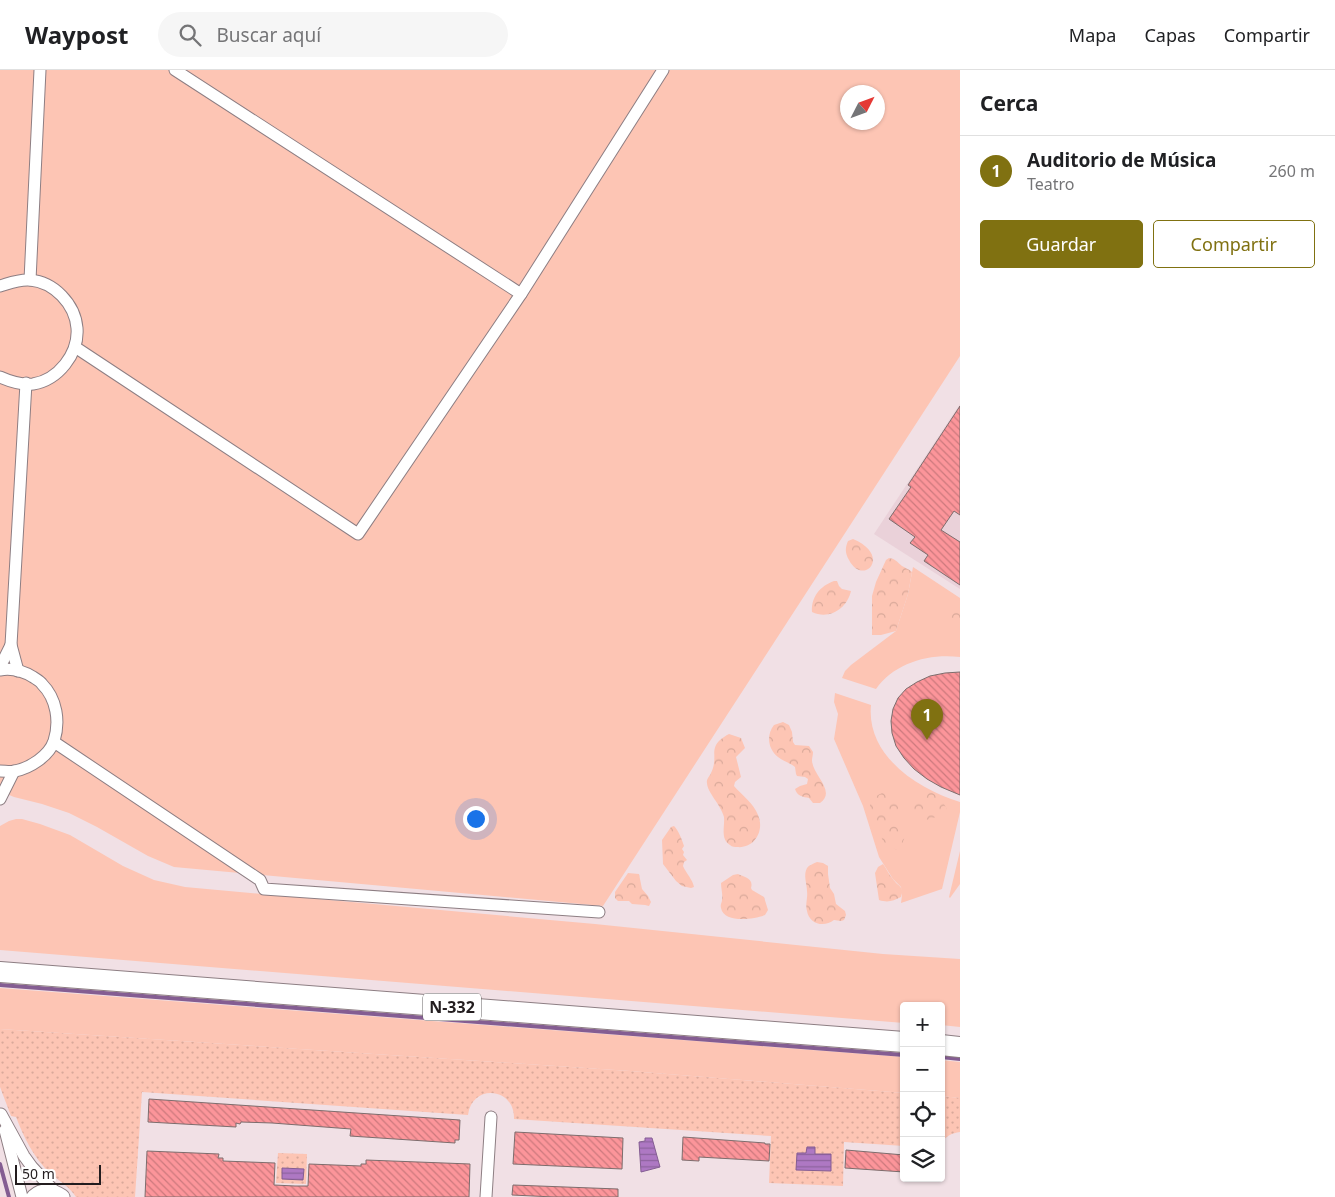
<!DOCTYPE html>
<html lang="es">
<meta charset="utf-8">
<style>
:root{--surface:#fff;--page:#f6f6f6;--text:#202124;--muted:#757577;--line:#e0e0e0;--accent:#807111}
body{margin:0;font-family:"Noto Sans",sans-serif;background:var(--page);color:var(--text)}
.controls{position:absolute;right:15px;bottom:15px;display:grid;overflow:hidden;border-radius:5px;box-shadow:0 1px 4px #0004}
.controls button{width:45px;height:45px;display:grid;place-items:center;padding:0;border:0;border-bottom:1px solid var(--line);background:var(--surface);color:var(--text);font:25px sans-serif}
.compass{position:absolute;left:840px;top:15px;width:45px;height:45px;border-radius:50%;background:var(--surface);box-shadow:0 1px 4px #0004;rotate:48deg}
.scale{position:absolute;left:15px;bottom:12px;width:86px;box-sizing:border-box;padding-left:5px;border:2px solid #231d1f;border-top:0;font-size:14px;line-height:18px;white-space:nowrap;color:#231d1f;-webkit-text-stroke:4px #fff;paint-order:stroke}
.you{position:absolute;left:475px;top:748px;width:18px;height:18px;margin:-12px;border:4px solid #fff;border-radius:50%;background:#1a73e8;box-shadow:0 0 0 8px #1a73e833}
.badge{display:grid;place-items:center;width:32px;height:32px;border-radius:50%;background:var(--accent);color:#fff;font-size:16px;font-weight:700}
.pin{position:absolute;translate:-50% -41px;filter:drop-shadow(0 1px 2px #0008)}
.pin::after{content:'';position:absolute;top:26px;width:18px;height:15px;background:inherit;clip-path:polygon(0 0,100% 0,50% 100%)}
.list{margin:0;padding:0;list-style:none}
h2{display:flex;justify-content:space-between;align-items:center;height:65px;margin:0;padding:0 20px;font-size:21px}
h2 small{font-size:16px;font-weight:400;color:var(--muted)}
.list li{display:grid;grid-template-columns:32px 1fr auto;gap:15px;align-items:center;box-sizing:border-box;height:70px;padding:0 20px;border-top:1px solid var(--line)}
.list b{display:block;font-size:19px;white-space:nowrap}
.list p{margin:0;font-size:16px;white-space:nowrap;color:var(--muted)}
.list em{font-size:16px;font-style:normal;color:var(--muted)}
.actions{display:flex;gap:10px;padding:15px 20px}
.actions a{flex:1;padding:11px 0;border:1px solid var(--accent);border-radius:5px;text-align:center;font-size:18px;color:var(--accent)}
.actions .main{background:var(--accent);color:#fff}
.icon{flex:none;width:28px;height:28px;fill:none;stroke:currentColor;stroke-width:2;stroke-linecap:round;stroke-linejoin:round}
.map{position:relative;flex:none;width:960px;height:1127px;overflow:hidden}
header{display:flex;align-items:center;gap:30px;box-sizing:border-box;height:70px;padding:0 25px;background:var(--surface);border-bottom:1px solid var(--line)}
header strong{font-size:24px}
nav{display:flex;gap:28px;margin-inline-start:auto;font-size:18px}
.search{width:350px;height:45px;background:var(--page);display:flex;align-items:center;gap:12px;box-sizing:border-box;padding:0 18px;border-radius:28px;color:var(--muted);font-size:19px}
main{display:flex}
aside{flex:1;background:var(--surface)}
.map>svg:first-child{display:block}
</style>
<header>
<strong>Waypost</strong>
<div class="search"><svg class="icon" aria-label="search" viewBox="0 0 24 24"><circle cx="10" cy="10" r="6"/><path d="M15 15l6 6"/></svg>Buscar aquí</div>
<nav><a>Mapa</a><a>Capas</a><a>Compartir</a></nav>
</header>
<main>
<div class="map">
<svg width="960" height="1127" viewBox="0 0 960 1127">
<defs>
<pattern id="forest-crowns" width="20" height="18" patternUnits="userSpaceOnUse" patternTransform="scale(1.25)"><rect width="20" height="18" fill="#fdc5b4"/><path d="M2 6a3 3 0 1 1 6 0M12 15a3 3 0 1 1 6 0" fill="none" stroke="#d9a99a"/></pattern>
<pattern id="park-dots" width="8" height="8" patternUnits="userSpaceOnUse" patternTransform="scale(1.25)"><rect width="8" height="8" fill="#fdc5b4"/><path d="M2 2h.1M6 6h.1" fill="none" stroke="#d9a99a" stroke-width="1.8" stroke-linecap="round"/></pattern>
<pattern id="water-rules" width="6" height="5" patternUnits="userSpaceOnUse" patternTransform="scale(1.25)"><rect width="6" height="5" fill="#ae78c3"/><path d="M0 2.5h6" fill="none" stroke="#8d629e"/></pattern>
<pattern id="building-back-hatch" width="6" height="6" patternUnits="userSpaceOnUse" patternTransform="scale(1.25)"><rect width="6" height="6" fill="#fc959a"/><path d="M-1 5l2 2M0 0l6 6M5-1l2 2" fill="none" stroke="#cc797d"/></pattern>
</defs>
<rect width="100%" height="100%" fill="#f1e0e5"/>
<!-- built -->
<path fill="#ead1d9" d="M960 334V519L874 464Z"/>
<!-- green -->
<g fill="#fdc5b4" fill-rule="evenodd">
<path d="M0 0H960V286L603 836 174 797 148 786 97 757 69 743 42 734 14 727 0 721ZM848 22H878V52H848Z"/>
<path d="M913 497 960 528V587C929 583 894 593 876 619L842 608 845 601 851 595 896 561 908 524Z"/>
<path d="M835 623 871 635C866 686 918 719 960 732V742L942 819 901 833 902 825 901 817 893 809 879 787 863 736 834 669 838 644 834 632Z"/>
<path d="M16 749H22L40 754 70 765 123 796 154 810 185 817 595 854 883 884 960 889V957L941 955V936H904V953L0 880V756L9 751Z"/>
<path d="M960 781V814L950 828 949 827Z"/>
<path d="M0 918 904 987V1023L630 1001 0 959Z"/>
<path d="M941 990 960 992V1028L941 1026Z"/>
</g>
<!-- forest -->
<g fill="url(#forest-crowns)">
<path d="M853 469C893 486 863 517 849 490 845 483 845 478 848 471Z"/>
<path d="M889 488C896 489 897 492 902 496 905 498 909 499 912 502L908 524 896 561 881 565H872V526L876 512 886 490Z"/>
<path d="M834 511H837L839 516 842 519 851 521C847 539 829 550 812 542 811 527 820 516 834 511Z"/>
<path d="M960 537V561L950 554C949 547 954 541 960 537Z"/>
<path d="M783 652 789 655 792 662 793 672 795 675 809 676 813 682C813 685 812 688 812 690 812 705 837 721 820 733H813L809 728C803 727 797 726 795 719L800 716 807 714 808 709 805 707 797 706 796 704 795 697C790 693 783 691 778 687 768 679 766 665 774 655Z"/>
<path d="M729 664 741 668 745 678 736 687 741 707 735 712 734 716C742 725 754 734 758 745 765 761 754 779 737 777 735 777 732 777 730 775 720 769 725 756 724 747 721 735 707 722 707 713 706 709 710 706 711 703 720 685 705 677 729 664Z"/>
<path d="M920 721C934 719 941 728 947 739L946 744 923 751C911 744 910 731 920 721Z"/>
<path d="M884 722H896L901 728 900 736 896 742C900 752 908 758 904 769 902 774 901 777 897 780L887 775 883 771 870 741V731L874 727Z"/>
<path d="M674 756C679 761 682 770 684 776L682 779 684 782 683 785 687 790 684 792 683 796C686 803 693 810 694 817L691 818 682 816 676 811 663 794 662 770 671 757Z"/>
<path d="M817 792 823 793 828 796V804L830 818 834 824 836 834 845 841 846 845 844 850 841 851 834 850C824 858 809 854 807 841 805 834 808 828 807 821 807 814 803 805 807 798 809 795 813 794 817 792Z"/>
<path d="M883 794C887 799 889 805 893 809 898 817 905 816 901 827 893 831 888 833 879 830L875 803 878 797Z"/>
<path d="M628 803 639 804 642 819 648 826 651 832 649 836 645 835 632 834 629 831H618L615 828V822Z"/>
<path d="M738 804C744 807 754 808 751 818L752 820 764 827 768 840 765 845C755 849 724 854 721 838 720 834 722 833 722 830 723 824 721 819 721 813L733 805Z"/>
</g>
<!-- park -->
<g fill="url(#park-dots)">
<path d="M0 959 630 1001 904 1023V1076L844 1072 843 1116 769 1113 771 1066 514 1049C515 1017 472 1013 468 1045L142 1022 135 1127H76C69 1116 60 1112 50 1103 34 1088 24 1068 16 1047L11 1046 0 1017Z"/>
<path d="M941 1026 960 1028V1062C952 1063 946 1066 941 1073Z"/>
<path d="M278 1083 307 1084 306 1114 276 1113Z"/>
</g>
<!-- water -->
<g fill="url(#water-rules)" stroke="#845d92">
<path d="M645 1068H652L660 1097 641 1102 639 1072 645 1071Z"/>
<path d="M807 1077H815V1084H831V1101L796 1100 797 1083H806Z"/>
<path d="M282 1098 304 1099 303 1110 282 1109Z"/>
</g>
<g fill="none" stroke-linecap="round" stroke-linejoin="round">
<!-- stream -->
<g stroke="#845d92" stroke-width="4">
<path d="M0 915 904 985"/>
<path d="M941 987 960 989"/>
<path d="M0 1094 9 1127"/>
</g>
</g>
<!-- building -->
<g fill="url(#building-back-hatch)" stroke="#7d6d6d">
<path d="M960 336V445L954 441 941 460 960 472V515L924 491 928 485 910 473 915 467 889 449 911 417 908 415Z"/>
<path d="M960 602V725L941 717 927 709 914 699 904 688 896 676 892 663 891 651 893 639 898 628 906 619 917 612 930 606 945 603Z"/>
<path d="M149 1029 460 1050 459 1070H455V1073L350 1066 351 1059 272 1053 241 1052 240 1054 236 1053V1057L148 1052Z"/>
<path d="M515 1062 623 1068 622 1099 513 1094Z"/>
<path d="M683 1067 765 1073V1074H770L769 1091 699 1087V1091L682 1090Z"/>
<path d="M846 1080 904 1085V1102L845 1098Z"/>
<path d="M147 1081 219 1084 218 1088H223V1091L275 1093 274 1115 295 1116H308L309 1094 361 1096V1094H366V1090L470 1094 469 1127H145Z"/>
<path d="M513 1115 618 1119V1127H554L512 1125Z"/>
</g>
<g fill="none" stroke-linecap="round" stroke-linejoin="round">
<defs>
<g id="street">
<path d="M175 0 521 224"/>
<path d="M30 210 40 0"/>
<path d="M0 216C10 213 19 209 30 210 54 212 75 234 77 258 79 284 58 310 33 314 21 315 11 312 0 307"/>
<path d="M75 277 358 464 521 224 663 0"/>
<path d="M0 597 11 575"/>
<path d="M0 600C11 598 23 601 33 607 36 609 40 611 42 614 57 629 60 652 54 671 49 686 30 698 15 701 11 702 5 701 0 701"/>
<path d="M18 601 11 575 26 313"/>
<path d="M54 672 260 810 264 819 599 842"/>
<path d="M0 729 14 701"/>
<path d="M1 1044 24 1086 32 1097 56 1123"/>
<path d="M5 1060 22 1127"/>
<path d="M486 1127 491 1047"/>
</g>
<path id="secondary" d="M34 1127C43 1119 53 1121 62 1127"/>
<g id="highway">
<path d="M0 902 904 972"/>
<path d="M941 975 960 977"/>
</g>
</defs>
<!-- street casing -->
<use href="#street" stroke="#8d7e83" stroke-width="13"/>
<!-- secondary casing -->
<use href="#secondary" stroke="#8d7e83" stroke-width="17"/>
<!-- highway casing -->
<use href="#highway" stroke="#8d7e83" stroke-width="22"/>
<!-- street -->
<use href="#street" stroke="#fff" stroke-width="11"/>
<!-- secondary -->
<use href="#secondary" stroke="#fff" stroke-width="15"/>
<!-- highway -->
<use href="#highway" stroke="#fff" stroke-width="20"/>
</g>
<g text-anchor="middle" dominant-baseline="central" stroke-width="5" stroke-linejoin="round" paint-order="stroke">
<!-- shield labels -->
<rect fill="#fff" stroke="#656162" stroke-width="1" x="423" y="923.5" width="58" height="27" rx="4"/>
<g font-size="16" font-weight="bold" fill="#231d1f">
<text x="452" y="937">N-332</text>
</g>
</g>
</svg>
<div class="controls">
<button>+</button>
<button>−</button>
<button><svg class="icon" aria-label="locate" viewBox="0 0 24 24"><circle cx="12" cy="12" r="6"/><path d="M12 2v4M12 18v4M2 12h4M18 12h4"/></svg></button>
<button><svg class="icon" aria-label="layers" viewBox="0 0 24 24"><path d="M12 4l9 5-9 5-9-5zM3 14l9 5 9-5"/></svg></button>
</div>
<svg class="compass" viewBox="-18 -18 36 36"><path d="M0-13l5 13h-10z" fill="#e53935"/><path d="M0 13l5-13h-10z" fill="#757577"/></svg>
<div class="scale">50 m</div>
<div class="you"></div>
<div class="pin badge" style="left:927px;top:670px">1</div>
</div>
<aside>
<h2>Cerca<small></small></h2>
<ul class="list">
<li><span class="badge">1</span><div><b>Auditorio de Música</b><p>Teatro</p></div><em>260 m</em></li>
</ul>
<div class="actions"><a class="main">Guardar</a><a>Compartir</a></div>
</aside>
</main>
